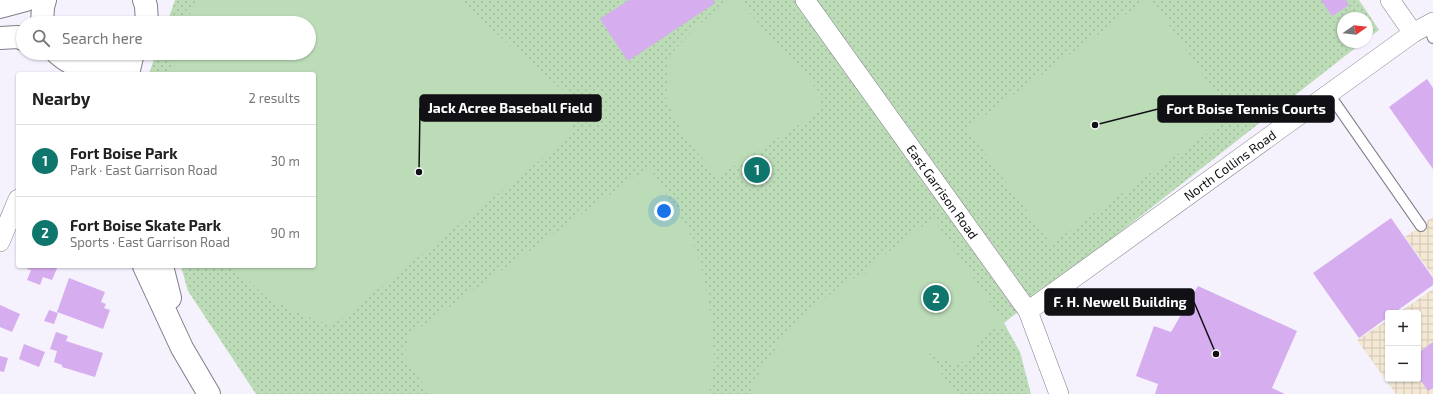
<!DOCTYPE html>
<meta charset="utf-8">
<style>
:root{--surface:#fff;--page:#f2f2f2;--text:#222;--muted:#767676;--line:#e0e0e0;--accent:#0f766e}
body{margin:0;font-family:"Exo 2",sans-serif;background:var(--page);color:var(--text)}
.controls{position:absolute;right:12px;bottom:12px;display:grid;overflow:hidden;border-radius:4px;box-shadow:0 1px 3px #0004}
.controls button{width:36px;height:36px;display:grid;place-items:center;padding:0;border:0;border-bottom:1px solid var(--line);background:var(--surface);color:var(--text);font:20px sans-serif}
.compass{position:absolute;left:1337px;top:12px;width:36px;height:36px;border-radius:50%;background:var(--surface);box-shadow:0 1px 3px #0004;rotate:76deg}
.you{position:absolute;left:664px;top:211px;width:14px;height:14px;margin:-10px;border:3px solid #fff;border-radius:50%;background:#1a73e8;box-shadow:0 0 0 6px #1a73e833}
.badge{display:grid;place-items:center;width:26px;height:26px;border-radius:50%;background:var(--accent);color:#fff;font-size:13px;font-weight:700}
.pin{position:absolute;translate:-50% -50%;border:2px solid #fff;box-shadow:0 1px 4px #0006}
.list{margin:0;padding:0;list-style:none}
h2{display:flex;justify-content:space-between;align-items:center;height:52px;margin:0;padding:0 16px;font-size:17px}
h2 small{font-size:13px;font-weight:400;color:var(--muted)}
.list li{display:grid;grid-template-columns:26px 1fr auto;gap:12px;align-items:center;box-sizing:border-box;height:72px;padding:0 16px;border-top:1px solid var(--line)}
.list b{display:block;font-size:15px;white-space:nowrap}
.list p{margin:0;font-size:13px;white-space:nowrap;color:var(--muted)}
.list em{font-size:13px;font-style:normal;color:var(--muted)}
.icon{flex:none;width:22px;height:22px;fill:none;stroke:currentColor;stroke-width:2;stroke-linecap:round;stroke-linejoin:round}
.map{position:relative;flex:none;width:1433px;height:394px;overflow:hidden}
.search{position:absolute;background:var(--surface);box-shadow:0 1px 3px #0004;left:16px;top:16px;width:300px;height:44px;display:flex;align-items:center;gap:10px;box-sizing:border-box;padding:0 14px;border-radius:22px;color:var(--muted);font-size:15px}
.panel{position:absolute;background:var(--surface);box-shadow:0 1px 3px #0004;left:16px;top:72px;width:300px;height:196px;border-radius:4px}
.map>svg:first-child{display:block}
</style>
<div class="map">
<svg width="1433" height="394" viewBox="0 0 1433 394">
<defs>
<pattern id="industrial-grid" width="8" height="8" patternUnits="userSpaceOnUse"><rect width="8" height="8" fill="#f4e8d4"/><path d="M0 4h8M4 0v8" fill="none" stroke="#d0c6b5"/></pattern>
<pattern id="green-dots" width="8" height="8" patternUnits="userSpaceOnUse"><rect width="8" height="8" fill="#bcdcb8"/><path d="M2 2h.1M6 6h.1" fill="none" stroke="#a1bc9d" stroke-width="1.8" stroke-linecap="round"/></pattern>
</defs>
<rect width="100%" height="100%" fill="#f5f2fd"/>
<!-- industrial -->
<g fill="url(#industrial-grid)">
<path d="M1433 217V276L1405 237Z"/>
<path d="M1433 289V394H1396L1357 340 1388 320V379H1418V313H1398Z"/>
</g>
<!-- green -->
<path fill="url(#green-dots)" d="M175 0H1359L1379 30 1367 39V18H1343V42H1363L1004 323 1020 352 1031 394H256L188 291 181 266H314V74H149L156 53H309V23H167Z"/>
<!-- pitch -->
<g fill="#bcdcb8">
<path d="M198 0H457L574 100 570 136 332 326 293 311 263 294 232 266H314V74H170L174 53H309V23H185Z"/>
<path d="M731 0H738L821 94 819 112 718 176 688 142 666 101 669 56 697 26Z"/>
<path d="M1146 0H1152L1231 116 1051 244 967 128Z"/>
<path d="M649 167C661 186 674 205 685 224 703 258 714 322 714 361 713 372 711 383 709 394H430L405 357 408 336Z"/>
<path d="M933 218 1004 323 980 338 976 348 968 360 955 364 926 352 956 394H750L761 369 787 333 820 303 846 281 868 273 866 269Z"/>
</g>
<!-- building -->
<g fill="#d6adee">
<path d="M629 0H713L715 3 628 61 600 19Z"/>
<path d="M1321 0H1346L1349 5 1332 16Z"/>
<path d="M1427 79 1433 88V169L1389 107Z"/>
<path d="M1391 218 1433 278V285L1394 313H1388V317L1359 338 1313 273Z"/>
<path d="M28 266H58L52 280 43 277 40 285 27 280 31 270 27 269Z"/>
<path d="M69 278 105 292 101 302 106 304 104 308 110 310 103 329 57 312Z"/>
<path d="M1198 286 1297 331 1272 388 1285 394H1155L1158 384 1136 376 1154 326 1171 332Z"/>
<path d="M0 305 20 314 12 332 0 327Z"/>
<path d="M49 310 58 313 54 324 44 321Z"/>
<path d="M56 332 68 336 66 341 103 353 95 377 62 367V365L54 362 57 351 50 349Z"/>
<path d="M1433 342V388L1428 391 1418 377V353Z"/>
<path d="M24 344 45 352 39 367 19 359Z"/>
<path d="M0 356 8 358 4 372 0 371Z"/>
</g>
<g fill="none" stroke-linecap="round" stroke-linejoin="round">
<defs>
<g id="service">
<path d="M1428 25 1433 38"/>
<path d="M1329 94 1421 226"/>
</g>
<g id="minor">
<path id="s1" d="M805 0 1028 311 1059 394"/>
<path d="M1390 0 1413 33"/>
<path d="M0 242 18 199"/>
<path id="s2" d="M1028 311 1413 33 1433 22"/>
</g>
<g id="tertiary">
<path d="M128 74 133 53"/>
<path d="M144 266 182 348 209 394"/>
<path d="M162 266 170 298"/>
</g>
<g id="secondary">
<path d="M144 0 146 6 147 23"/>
<path d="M0 7 26 0"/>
<path d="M42 23 43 7 45 0"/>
<path d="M0 38 18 37 23 39"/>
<path d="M57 53C81 75 107 72 131 53"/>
</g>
</defs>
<!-- service casing -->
<use href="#service" stroke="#817d89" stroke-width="12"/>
<!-- minor casing -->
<use href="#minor" stroke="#817d89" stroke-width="20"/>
<!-- tertiary casing -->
<use href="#tertiary" stroke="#817d89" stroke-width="24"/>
<!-- secondary casing -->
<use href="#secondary" stroke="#817d89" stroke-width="24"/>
<!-- service -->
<use href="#service" stroke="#fff" stroke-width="10"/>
<!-- minor -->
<use href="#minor" stroke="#fff" stroke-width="19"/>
<!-- tertiary -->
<use href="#tertiary" stroke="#fff" stroke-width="22"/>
<!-- secondary -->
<use href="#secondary" stroke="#fff" stroke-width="22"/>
</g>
<g text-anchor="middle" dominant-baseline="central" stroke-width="4" stroke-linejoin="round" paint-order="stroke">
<!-- street labels -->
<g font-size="13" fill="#111014" stroke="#fff">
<text stroke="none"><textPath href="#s2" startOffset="249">North Collins Road</textPath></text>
<text stroke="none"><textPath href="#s1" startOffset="236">East Garrison Road</textPath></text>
</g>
</g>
<!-- callouts -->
<path fill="none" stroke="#111014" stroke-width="1.5" d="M419 172L420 108M1095 125L1158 109M1216 354L1194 302"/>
<g fill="#111014" stroke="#fff" stroke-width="1.5">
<circle cx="419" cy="172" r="4"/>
<circle cx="1095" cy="125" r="4"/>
<circle cx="1216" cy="354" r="4"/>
</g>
<g fill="#111014" stroke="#111014" stroke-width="1.5">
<rect x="420" y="95" width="181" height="26" rx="4"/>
<rect x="1158" y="96" width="176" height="26" rx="4"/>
<rect x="1045" y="289" width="149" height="26" rx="4"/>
</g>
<g font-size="14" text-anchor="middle" font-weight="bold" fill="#fff">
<text x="510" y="113">Jack Acree Baseball Field</text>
<text x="1246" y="114">Fort Boise Tennis Courts</text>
<text x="1120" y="307">F. H. Newell Building</text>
</g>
</svg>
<div class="controls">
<button>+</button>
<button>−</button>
</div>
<svg class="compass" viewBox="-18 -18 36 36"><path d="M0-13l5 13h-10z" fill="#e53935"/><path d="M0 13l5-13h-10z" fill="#767676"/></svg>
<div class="you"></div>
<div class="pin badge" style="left:757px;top:170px">1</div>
<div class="pin badge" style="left:936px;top:298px">2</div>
<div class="search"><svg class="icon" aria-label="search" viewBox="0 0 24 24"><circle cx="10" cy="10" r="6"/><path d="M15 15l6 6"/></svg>Search here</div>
<section class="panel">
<h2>Nearby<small>2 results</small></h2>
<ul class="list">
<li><span class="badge">1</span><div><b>Fort Boise Park</b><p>Park · East Garrison Road</p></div><em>30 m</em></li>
<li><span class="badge">2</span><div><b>Fort Boise Skate Park</b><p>Sports · East Garrison Road</p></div><em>90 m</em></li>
</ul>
</section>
</div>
